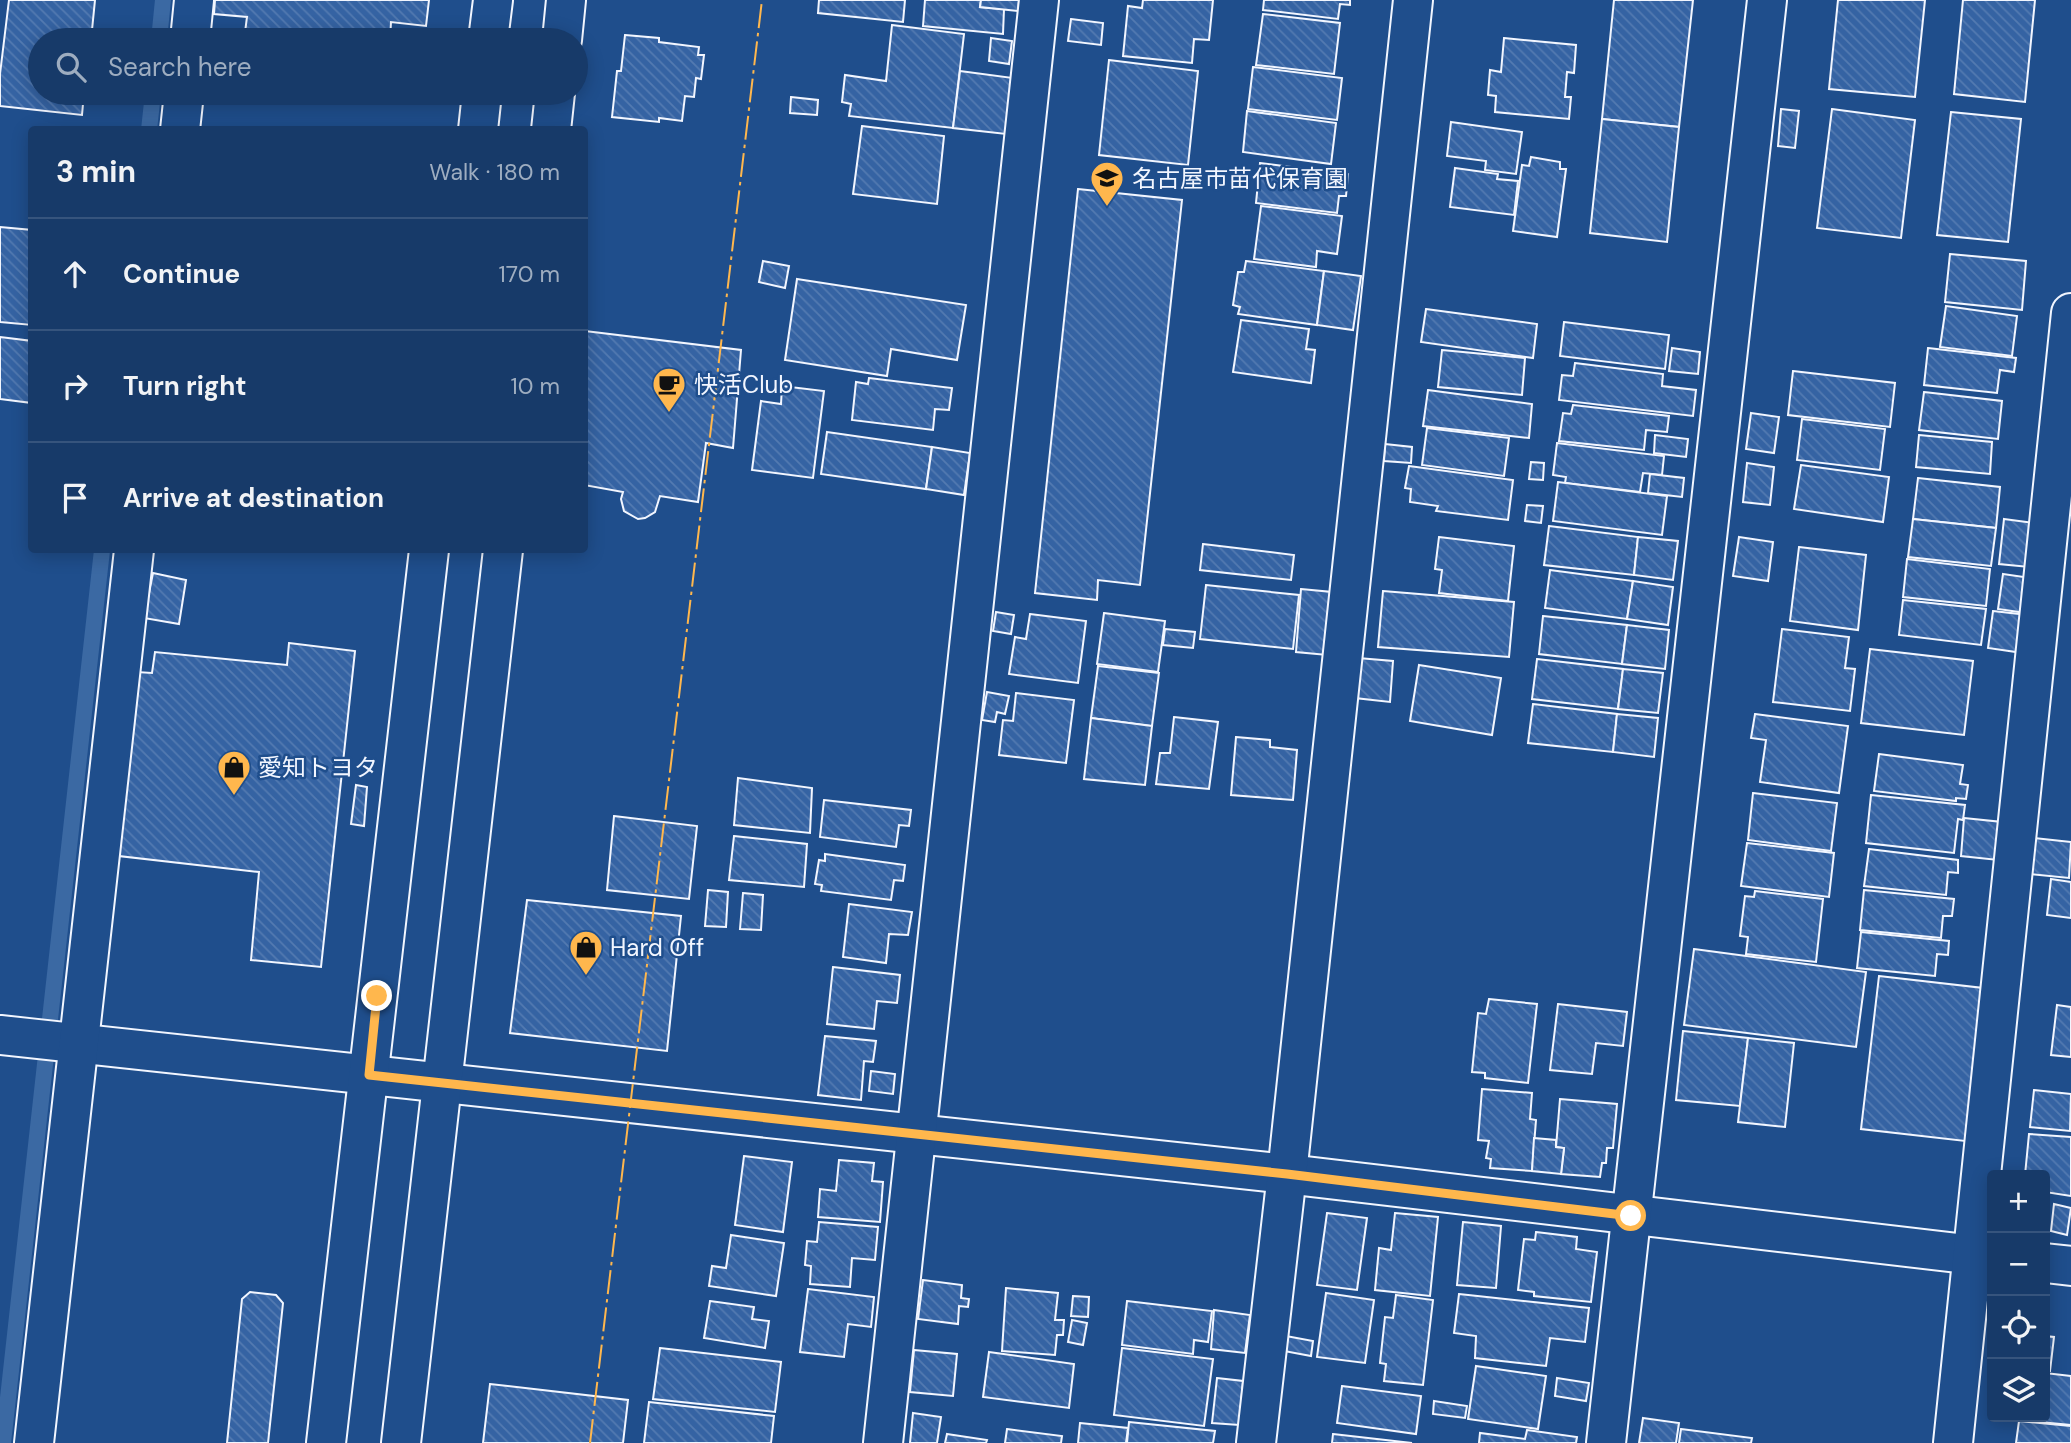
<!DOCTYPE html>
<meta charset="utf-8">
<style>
:root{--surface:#173a69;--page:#244571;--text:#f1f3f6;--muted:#9eadc0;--line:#36547d}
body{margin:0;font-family:"DM Sans","Noto Sans JP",sans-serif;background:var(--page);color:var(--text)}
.controls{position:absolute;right:21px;bottom:21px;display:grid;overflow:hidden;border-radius:7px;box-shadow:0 4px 18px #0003}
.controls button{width:63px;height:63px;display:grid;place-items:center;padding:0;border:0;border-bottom:2px solid var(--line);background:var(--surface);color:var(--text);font:35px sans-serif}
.stop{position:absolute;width:21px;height:21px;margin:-16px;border:5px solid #ffb74d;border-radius:50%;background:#fff}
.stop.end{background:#ffb74d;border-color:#fff;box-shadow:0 2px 7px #0008}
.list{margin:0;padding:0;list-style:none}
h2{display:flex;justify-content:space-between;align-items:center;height:91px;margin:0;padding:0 28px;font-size:30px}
h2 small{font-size:23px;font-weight:400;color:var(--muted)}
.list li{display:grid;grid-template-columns:46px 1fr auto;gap:21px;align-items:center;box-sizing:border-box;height:112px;padding:0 28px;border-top:2px solid var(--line)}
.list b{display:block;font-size:26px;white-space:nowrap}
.list em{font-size:23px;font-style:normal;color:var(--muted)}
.icon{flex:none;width:38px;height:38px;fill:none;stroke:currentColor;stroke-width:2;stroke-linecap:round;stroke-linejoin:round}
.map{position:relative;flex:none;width:2071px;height:1443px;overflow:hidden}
.search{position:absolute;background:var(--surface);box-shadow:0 4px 18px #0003;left:28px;top:28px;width:560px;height:77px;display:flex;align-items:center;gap:18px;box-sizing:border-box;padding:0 24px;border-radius:38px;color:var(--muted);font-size:26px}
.panel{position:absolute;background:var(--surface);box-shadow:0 4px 18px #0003;left:28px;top:126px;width:560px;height:427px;border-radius:7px}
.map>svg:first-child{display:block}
</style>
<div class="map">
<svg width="2071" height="1443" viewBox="0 0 2071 1443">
<defs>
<pattern id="building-back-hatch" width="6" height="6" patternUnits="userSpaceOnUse" patternTransform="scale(1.75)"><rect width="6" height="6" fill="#3563a3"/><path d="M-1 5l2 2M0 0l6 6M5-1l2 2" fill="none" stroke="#537ab1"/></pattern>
</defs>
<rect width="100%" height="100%" fill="#1f4e8c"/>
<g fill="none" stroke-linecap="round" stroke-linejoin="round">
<!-- stream -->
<g stroke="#3b69a3" stroke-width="16">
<path d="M159 40 163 0"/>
<path d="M149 130 153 93"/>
<path d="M3 1443 102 550"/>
</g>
</g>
<!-- building -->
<g fill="url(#building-back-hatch)" stroke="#f2f6ff" stroke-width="2">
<path d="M9 0H95L91 40H40V93H84L82 115 0 106V74Z"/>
<path d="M215 0H429L426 26 391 22 390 40H244L247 17 214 14Z"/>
<path d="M819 0H905L903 22 818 13Z"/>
<path d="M925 0H981L980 7 1004 9 1003 34 923 26Z"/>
<path d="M981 0H1019L1018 11 980 7Z"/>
<path d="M1143 0H1213L1209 40 1194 39 1192 63 1123 56 1128 6 1142 8Z"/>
<path d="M1264 0H1350V5L1340 4 1338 19 1263 10Z"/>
<path d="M1614 0H1693L1679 127 1602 119Z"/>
<path d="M1838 0H1925L1915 97 1829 89Z"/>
<path d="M1963 0H2035L2025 102 1954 94Z"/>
<path d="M1263 14 1340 23 1334 74 1256 65Z"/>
<path d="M1071 19 1103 23 1101 45 1068 41Z"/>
<path d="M892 25 964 34 953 128 849 116 851 104 842 102 845 75 886 81Z"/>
<path d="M625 35 659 38V42L699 47 698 55H704L701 79 696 78 694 97 685 96 682 121 659 118V122L612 117 617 71H621Z"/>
<path d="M991 38 1012 41 1009 64 989 61Z"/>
<path d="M1504 38 1576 45 1574 73 1567 72 1565 97H1571L1569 119 1495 112 1496 96 1488 95 1490 70 1501 72Z"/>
<path d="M1109 60 1198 71 1188 165 1099 155Z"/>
<path d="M1253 67 1342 78 1337 120 1248 109Z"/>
<path d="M960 71 1013 78 1006 134 953 128Z"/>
<path d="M791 97 818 100 817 115 790 113Z"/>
<path d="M1781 109 1799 111 1795 148 1778 146Z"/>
<path d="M1832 109 1915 120 1901 238 1817 228Z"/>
<path d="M1247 111 1336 123 1331 164 1243 152Z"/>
<path d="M1951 112 2021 119 2008 242 1937 235Z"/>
<path d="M1602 119 1679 127 1667 242 1590 233Z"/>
<path d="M1451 122 1522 132 1516 174 1485 170 1486 161 1447 156Z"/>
<path d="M862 126 944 136 937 204 853 194Z"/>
<path d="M1531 157 1560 162V169H1566L1557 237 1513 231 1522 165 1529 166Z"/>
<path d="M1260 163 1348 174 1346 196H1339L1337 213 1256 203Z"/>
<path d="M1455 168 1498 174 1497 179 1518 181 1514 215 1450 207Z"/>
<path d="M1078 189 1182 200 1140 585 1098 580 1097 600 1035 593Z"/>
<path d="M1261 206 1342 216 1337 254 1317 251 1316 267 1254 259Z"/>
<path d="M0 227 32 230V325L0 322Z"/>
<path d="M1950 254 2026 261 2022 310 1945 302Z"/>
<path d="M763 261 789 266 785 288 759 282Z"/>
<path d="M1246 261 1324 271 1317 325 1238 314 1240 307 1233 305 1238 272H1244Z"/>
<path d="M1324 271 1361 276 1353 330 1317 325Z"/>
<path d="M797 279 966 305 957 360 891 349 887 376 785 360Z"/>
<path d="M1946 306 2017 316 2012 356 1940 347Z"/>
<path d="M1426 309 1537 324 1533 358 1421 342Z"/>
<path d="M1241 320 1309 329 1306 349 1315 350 1311 383 1233 372Z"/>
<path d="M1564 322 1669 335 1665 369 1560 356Z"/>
<path d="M585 331 741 350 733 448 706 443 698 502 660 496 655 512 645 518 638 519 624 511 621 499 623 492 584 485Z"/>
<path d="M0 337 32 341V403L0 399Z"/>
<path d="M1672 348 1700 352 1698 374 1669 371Z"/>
<path d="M1928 348 2016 358 2014 372 2000 370 1997 393 1924 385Z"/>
<path d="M1442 350 1525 358 1522 395 1438 387Z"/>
<path d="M1575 363 1663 374 1662 386 1696 390 1693 416 1559 400 1562 375 1573 376Z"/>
<path d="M1793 371 1895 383 1890 427 1788 415Z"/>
<path d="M869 378 952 388 949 410 935 409 933 430 852 420 856 382 868 384Z"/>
<path d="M782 386 824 391 813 478 752 470 761 401 781 404Z"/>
<path d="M1428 390 1532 404 1529 438 1423 426Z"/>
<path d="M1924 392 2002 401 1998 439 1919 430Z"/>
<path d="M1573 405 1669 416 1667 432 1646 430 1644 450 1559 441 1563 413 1571 414Z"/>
<path d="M1751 413 1779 417 1774 453 1746 449Z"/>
<path d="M1802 419 1885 429 1880 470 1797 460Z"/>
<path d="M1427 428 1509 438 1504 476 1422 465Z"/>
<path d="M827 432 932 447 926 489 821 474Z"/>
<path d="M1655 435 1688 439 1686 457 1654 453Z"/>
<path d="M1919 435 1992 442 1990 474 1916 467Z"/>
<path d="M1557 443 1664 456 1662 475 1643 473 1640 492 1565 483 1566 477 1553 475Z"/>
<path d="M1385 444 1412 447 1411 463 1384 461Z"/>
<path d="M932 447 970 453 964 495 926 489Z"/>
<path d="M1531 462 1544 463 1543 480 1529 479Z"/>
<path d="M1747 463 1774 467 1770 505 1743 502Z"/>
<path d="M1801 465 1889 477 1883 522 1794 509Z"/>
<path d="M1409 466 1513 480 1508 520 1436 511 1438 506 1410 502 1411 489 1405 488Z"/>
<path d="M1650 474 1684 478 1682 497 1648 493Z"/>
<path d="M1918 478 2000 487 1996 528 1913 519Z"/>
<path d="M1558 482 1667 496 1662 535 1553 521Z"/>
<path d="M1527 505 1543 506 1541 523 1525 521Z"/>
<path d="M1913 519 1996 528 1991 566 1908 557Z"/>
<path d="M2004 519 2034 523 2029 567 1999 564Z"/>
<path d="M1549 526 1638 537 1634 575 1544 565Z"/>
<path d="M1439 537 1514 546 1508 601 1439 593 1442 570 1435 569Z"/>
<path d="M1638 537 1678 541 1673 580 1634 575Z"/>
<path d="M1739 537 1773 542 1768 581 1733 576Z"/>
<path d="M1203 544 1294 555 1291 580 1200 570Z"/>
<path d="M1799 547 1866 555 1858 630 1790 621Z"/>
<path d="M1907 559 1990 569 1986 606 1903 597Z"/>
<path d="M1550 570 1633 581 1627 619 1545 608Z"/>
<path d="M153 573 186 580 179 624 144 618Z"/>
<path d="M2003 574 2031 578 2026 613 1998 609Z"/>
<path d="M1633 581 1673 587 1668 625 1627 619Z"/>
<path d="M1206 585 1299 595 1293 649 1200 639Z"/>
<path d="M1301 589 1332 592 1327 655 1296 652Z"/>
<path d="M1383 591 1514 602 1509 657 1378 647Z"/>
<path d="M1903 600 1986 609 1981 645 1899 635Z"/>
<path d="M1993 611 2028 615 2023 653 1988 648Z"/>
<path d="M996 612 1014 615 1011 634 993 631Z"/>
<path d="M1104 613 1165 621 1158 672 1097 664Z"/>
<path d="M1030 614 1086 621 1078 683 1009 674 1015 637 1026 639Z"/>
<path d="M1543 616 1627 625 1622 664 1539 654Z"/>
<path d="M1627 625 1669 630 1665 669 1622 664Z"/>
<path d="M1165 629 1195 632 1193 648 1163 645Z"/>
<path d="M1782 629 1849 637 1845 668 1855 669 1850 711 1773 702Z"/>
<path d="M289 643 355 651 321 967 251 960 259 872 119 856 137 672 152 673 155 652 287 665Z"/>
<path d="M1870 649 1973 661 1964 735 1861 723Z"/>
<path d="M1358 658 1393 661 1390 702 1355 698Z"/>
<path d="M1537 659 1623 669 1618 709 1532 699Z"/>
<path d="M1419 665 1501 678 1492 735 1410 721Z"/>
<path d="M1098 666 1159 673 1152 726 1091 718Z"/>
<path d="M1623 669 1663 673 1658 713 1618 709Z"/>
<path d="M987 692 1009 696 1005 714 997 712 995 722 982 720Z"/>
<path d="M1016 693 1074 700 1066 763 999 755 1003 720 1013 721Z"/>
<path d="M1533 704 1617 714 1613 752 1528 743Z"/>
<path d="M1617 714 1658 718 1654 757 1613 752Z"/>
<path d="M1755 714 1848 726 1839 793 1760 782 1766 740 1751 738Z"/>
<path d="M1174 717 1218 722 1209 789 1156 784 1160 753H1170Z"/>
<path d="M1091 718 1152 726 1145 785 1084 779Z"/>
<path d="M1236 737 1270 740V747L1297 750 1293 800 1231 795Z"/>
<path d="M1879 754 1963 765 1960 784 1968 785 1966 799 1956 798V801L1874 791Z"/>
<path d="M738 778 812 788 810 833 734 825Z"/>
<path d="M356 785 367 787 364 826 351 824Z"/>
<path d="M1753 793 1837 803 1831 851 1748 840Z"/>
<path d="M1871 795 1965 805 1963 820 1958 819 1954 853 1866 843Z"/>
<path d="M824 800 911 810 909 826 899 825 896 847 820 837Z"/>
<path d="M614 816 697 826 689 899 607 890Z"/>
<path d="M1964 818 2002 822 1998 860 1961 856Z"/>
<path d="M734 836 807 844 804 887 729 880Z"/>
<path d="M2034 838 2071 842 2069 878 2030 874Z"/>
<path d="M1747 843 1834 853 1829 897 1741 886Z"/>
<path d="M1869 849 1958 860V873L1948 872 1946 895 1864 886Z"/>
<path d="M825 854 905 865 903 881 894 880 891 900 821 891 822 885 815 884 819 860 825 861Z"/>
<path d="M2051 879 2071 882V918L2047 915Z"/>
<path d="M708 890 728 892 726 927 705 926Z"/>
<path d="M1864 890 1954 899 1952 916H1943L1941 938 1860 930Z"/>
<path d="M1755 891 1823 899 1816 962 1746 954 1748 937 1740 936 1745 896 1754 897Z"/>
<path d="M743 893 763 895 761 930 740 929Z"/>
<path d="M527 900 681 916 667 1051 510 1033Z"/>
<path d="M849 904 912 912 908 935 889 934 886 963 843 957Z"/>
<path d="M1861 932 1949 941 1948 955 1937 954 1935 976 1857 968Z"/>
<path d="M1694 949 1866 972 1856 1047 1684 1025Z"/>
<path d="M833 967 900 975 897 1003 877 1001 874 1029 827 1024Z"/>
<path d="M1879 976 1983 988 1965 1141 1861 1129Z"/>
<path d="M1489 999 1537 1004 1528 1083 1485 1078V1073L1472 1072 1478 1013 1486 1014Z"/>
<path d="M1558 1004 1627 1012 1623 1046 1596 1043 1592 1074 1550 1070Z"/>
<path d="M2057 1005 2071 1007V1057L2051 1055Z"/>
<path d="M1683 1031 1748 1038 1740 1106 1676 1100Z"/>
<path d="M825 1036 876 1041 873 1062 864 1061 861 1100 818 1095Z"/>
<path d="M1748 1038 1794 1043 1785 1127 1738 1122Z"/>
<path d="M871 1071 895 1074 893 1094 869 1091Z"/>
<path d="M1482 1089 1532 1093 1530 1119 1536 1120 1532 1171 1490 1168 1491 1159 1486 1158 1489 1141 1478 1140Z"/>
<path d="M2034 1090 2071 1094 2070 1131 2030 1127Z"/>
<path d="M1560 1099 1617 1104 1613 1148H1607L1606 1163H1602L1600 1177 1561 1174 1564 1148 1556 1147Z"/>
<path d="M2029 1134 2071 1137V1196L2045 1192V1175H2025Z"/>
<path d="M1534 1138 1556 1140V1147L1564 1148 1561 1174 1532 1171Z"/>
<path d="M744 1156 792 1162 783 1232 735 1225Z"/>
<path d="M839 1160 874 1163 872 1181 883 1182 880 1222 818 1217 820 1189 836 1191Z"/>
<path d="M2054 1204 2071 1208 2067 1235 2051 1231Z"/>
<path d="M1327 1213 1367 1218 1357 1290 1317 1285Z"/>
<path d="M1395 1213 1438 1217 1430 1296 1375 1290 1379 1248 1391 1250Z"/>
<path d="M819 1222 878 1227 875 1260 852 1258 850 1287 810 1284 811 1266 805 1265 807 1241 817 1242Z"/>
<path d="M1463 1222 1501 1226 1496 1288 1457 1285Z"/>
<path d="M1536 1232 1577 1237 1576 1249 1597 1252 1591 1302 1534 1296V1292L1518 1290 1524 1239 1535 1240Z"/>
<path d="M731 1235 784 1243 776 1296 709 1286 712 1266 726 1268Z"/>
<path d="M923 1280 962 1285 961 1298 969 1299 968 1307 959 1306 958 1324 918 1319Z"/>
<path d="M1006 1288 1058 1293 1055 1320H1064L1063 1335H1057L1055 1355 1002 1351Z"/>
<path d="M808 1289 874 1297 871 1327 848 1324 844 1357 800 1352Z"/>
<path d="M250 1292 276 1295 283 1303 268 1443H227L242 1299Z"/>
<path d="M1326 1293 1374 1300 1365 1363 1317 1357Z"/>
<path d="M1459 1294 1589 1308 1585 1342 1550 1338 1546 1366 1475 1358 1476 1336 1454 1333Z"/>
<path d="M1396 1295 1433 1300 1423 1385 1384 1381 1386 1364 1380 1363 1385 1317 1393 1318Z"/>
<path d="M1073 1296 1089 1297 1088 1317 1071 1316Z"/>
<path d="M2045 1296 2049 1297 2045 1336 2054 1337 2050 1371H2045Z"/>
<path d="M710 1301 754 1307 752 1319 769 1321 765 1348 704 1338Z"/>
<path d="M1127 1301 1212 1311 1208 1342 1194 1340 1193 1354 1122 1345Z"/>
<path d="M1214 1310 1250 1315 1245 1353 1211 1349Z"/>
<path d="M1072 1320 1087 1323 1083 1345 1068 1342Z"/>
<path d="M1286 1336 1313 1341 1311 1356 1284 1351Z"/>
<path d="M660 1348 781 1362 775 1412 653 1399Z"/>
<path d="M1122 1348 1213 1359 1204 1426 1114 1415Z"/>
<path d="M914 1350 957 1354 953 1396 910 1392Z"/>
<path d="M989 1352 1074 1364 1069 1408 983 1397Z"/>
<path d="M1476 1366 1546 1376 1538 1429 1468 1419Z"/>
<path d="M2045 1373 2071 1376V1425L2020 1420V1417H2045Z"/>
<path d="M1217 1378 1243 1381 1239 1425 1212 1423Z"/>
<path d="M1557 1378 1589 1383 1586 1401 1555 1396Z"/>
<path d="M490 1384 628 1400 623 1443H483Z"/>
<path d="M1342 1386 1421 1396 1416 1434 1337 1423Z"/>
<path d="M1434 1401 1467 1406 1465 1418 1433 1414Z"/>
<path d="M649 1402 774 1416 771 1443H644Z"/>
<path d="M913 1413 941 1417 937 1443H910Z"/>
<path d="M1643 1418 1679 1423 1676 1443H1639Z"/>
<path d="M2019 1421 2071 1426V1443H2016Z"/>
<path d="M1129 1422 1215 1431 1213 1443H1127Z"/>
<path d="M1080 1423 1128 1428 1126 1443H1078Z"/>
<path d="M1007 1429 1062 1436 1061 1443H1005Z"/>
<path d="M1681 1429 1752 1438 1751 1443H1679Z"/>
<path d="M1527 1430 1577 1437 1576 1443H1479L1480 1433 1525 1439Z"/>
<path d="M947 1434 987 1440 986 1443H945Z"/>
<path d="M1333 1434 1412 1443H1332Z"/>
</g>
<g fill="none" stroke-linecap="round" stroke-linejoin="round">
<defs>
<g id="minor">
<path d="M190 40 194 0"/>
<path d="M488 40 493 0"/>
<path d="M562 40 566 0"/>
<path d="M180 130 184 93"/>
<path d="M478 130 482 93"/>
<path d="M551 130 555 93"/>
<path d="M0 1035 1287 1174 1992 1257"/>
<path d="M2045 1263 2071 1266"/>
<path d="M34 1443 134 550"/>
<path d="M326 1443 429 550"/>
<path d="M401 1443 503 550"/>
<path d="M883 1443 1039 0"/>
<path d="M1256 1443 1287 1174 1413 0"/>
<path d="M1606 1443 1767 0"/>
<path d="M1953 1443 2071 313"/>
</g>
</defs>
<!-- minor casing -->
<use href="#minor" stroke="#f2f6ff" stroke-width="42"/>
<!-- minor -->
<use href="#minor" stroke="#1f4e8c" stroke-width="38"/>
<!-- power -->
<path stroke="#ffb74d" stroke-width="2" stroke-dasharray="24 5 3.5 5" stroke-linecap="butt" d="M590 1443 762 0"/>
</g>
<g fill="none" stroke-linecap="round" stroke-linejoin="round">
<!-- route -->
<path stroke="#ffb74d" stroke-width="9" d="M377 996 369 1075 1287 1174 1631 1216"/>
</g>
<!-- icons -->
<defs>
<symbol id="school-pin" viewBox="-11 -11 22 30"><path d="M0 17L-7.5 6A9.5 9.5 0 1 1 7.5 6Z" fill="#ffb74d" stroke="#1f4e8c"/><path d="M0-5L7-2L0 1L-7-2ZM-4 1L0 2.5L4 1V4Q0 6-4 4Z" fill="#111"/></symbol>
<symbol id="cafe-pin" viewBox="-11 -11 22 30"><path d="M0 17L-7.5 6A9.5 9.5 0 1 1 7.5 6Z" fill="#ffb74d" stroke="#1f4e8c"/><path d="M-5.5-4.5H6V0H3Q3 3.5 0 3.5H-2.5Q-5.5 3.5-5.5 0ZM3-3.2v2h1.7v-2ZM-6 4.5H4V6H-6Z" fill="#111"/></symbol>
<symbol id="shop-pin" viewBox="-11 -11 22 30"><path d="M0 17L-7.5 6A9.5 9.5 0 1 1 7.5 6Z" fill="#ffb74d" stroke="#1f4e8c"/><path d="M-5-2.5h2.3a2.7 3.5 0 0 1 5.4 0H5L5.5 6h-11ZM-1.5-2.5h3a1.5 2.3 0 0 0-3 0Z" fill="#111"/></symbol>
</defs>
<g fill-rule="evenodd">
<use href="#school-pin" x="1088" y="159" width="38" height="52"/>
<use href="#cafe-pin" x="650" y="365" width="38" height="52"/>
<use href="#shop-pin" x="215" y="748" width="38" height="52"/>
<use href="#shop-pin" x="567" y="928" width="38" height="52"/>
</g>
<g text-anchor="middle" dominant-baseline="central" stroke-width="5" stroke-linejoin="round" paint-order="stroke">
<!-- poi labels -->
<g font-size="24" fill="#f2f6ff" stroke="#1f4e8c" text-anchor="start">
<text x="1132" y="178">名古屋市苗代保育園</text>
<text x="694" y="384">快活Club</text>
<text x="258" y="767">愛知トヨタ</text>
<text x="610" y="947">Hard Off</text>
</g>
</g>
</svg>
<div class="controls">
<button>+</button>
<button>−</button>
<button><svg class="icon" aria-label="locate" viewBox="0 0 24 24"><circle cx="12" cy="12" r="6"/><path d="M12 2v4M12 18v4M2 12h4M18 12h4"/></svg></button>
<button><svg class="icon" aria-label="layers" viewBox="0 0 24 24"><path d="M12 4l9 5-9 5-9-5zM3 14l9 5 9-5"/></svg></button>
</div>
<div class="stop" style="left:1631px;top:1216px"></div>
<div class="stop end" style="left:377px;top:996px"></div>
<div class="search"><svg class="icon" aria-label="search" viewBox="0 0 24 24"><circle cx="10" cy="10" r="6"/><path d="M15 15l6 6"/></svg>Search here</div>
<section class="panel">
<h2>3 min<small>Walk · 180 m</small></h2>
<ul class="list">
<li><svg class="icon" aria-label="ahead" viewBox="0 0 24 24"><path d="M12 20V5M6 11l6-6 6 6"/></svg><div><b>Continue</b></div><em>170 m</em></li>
<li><svg class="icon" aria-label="right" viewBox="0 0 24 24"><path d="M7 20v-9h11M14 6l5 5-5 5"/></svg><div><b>Turn right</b></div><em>10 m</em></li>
<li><svg class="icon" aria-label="arrive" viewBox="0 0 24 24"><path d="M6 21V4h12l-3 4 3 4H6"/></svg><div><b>Arrive at destination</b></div></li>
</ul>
</section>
</div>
